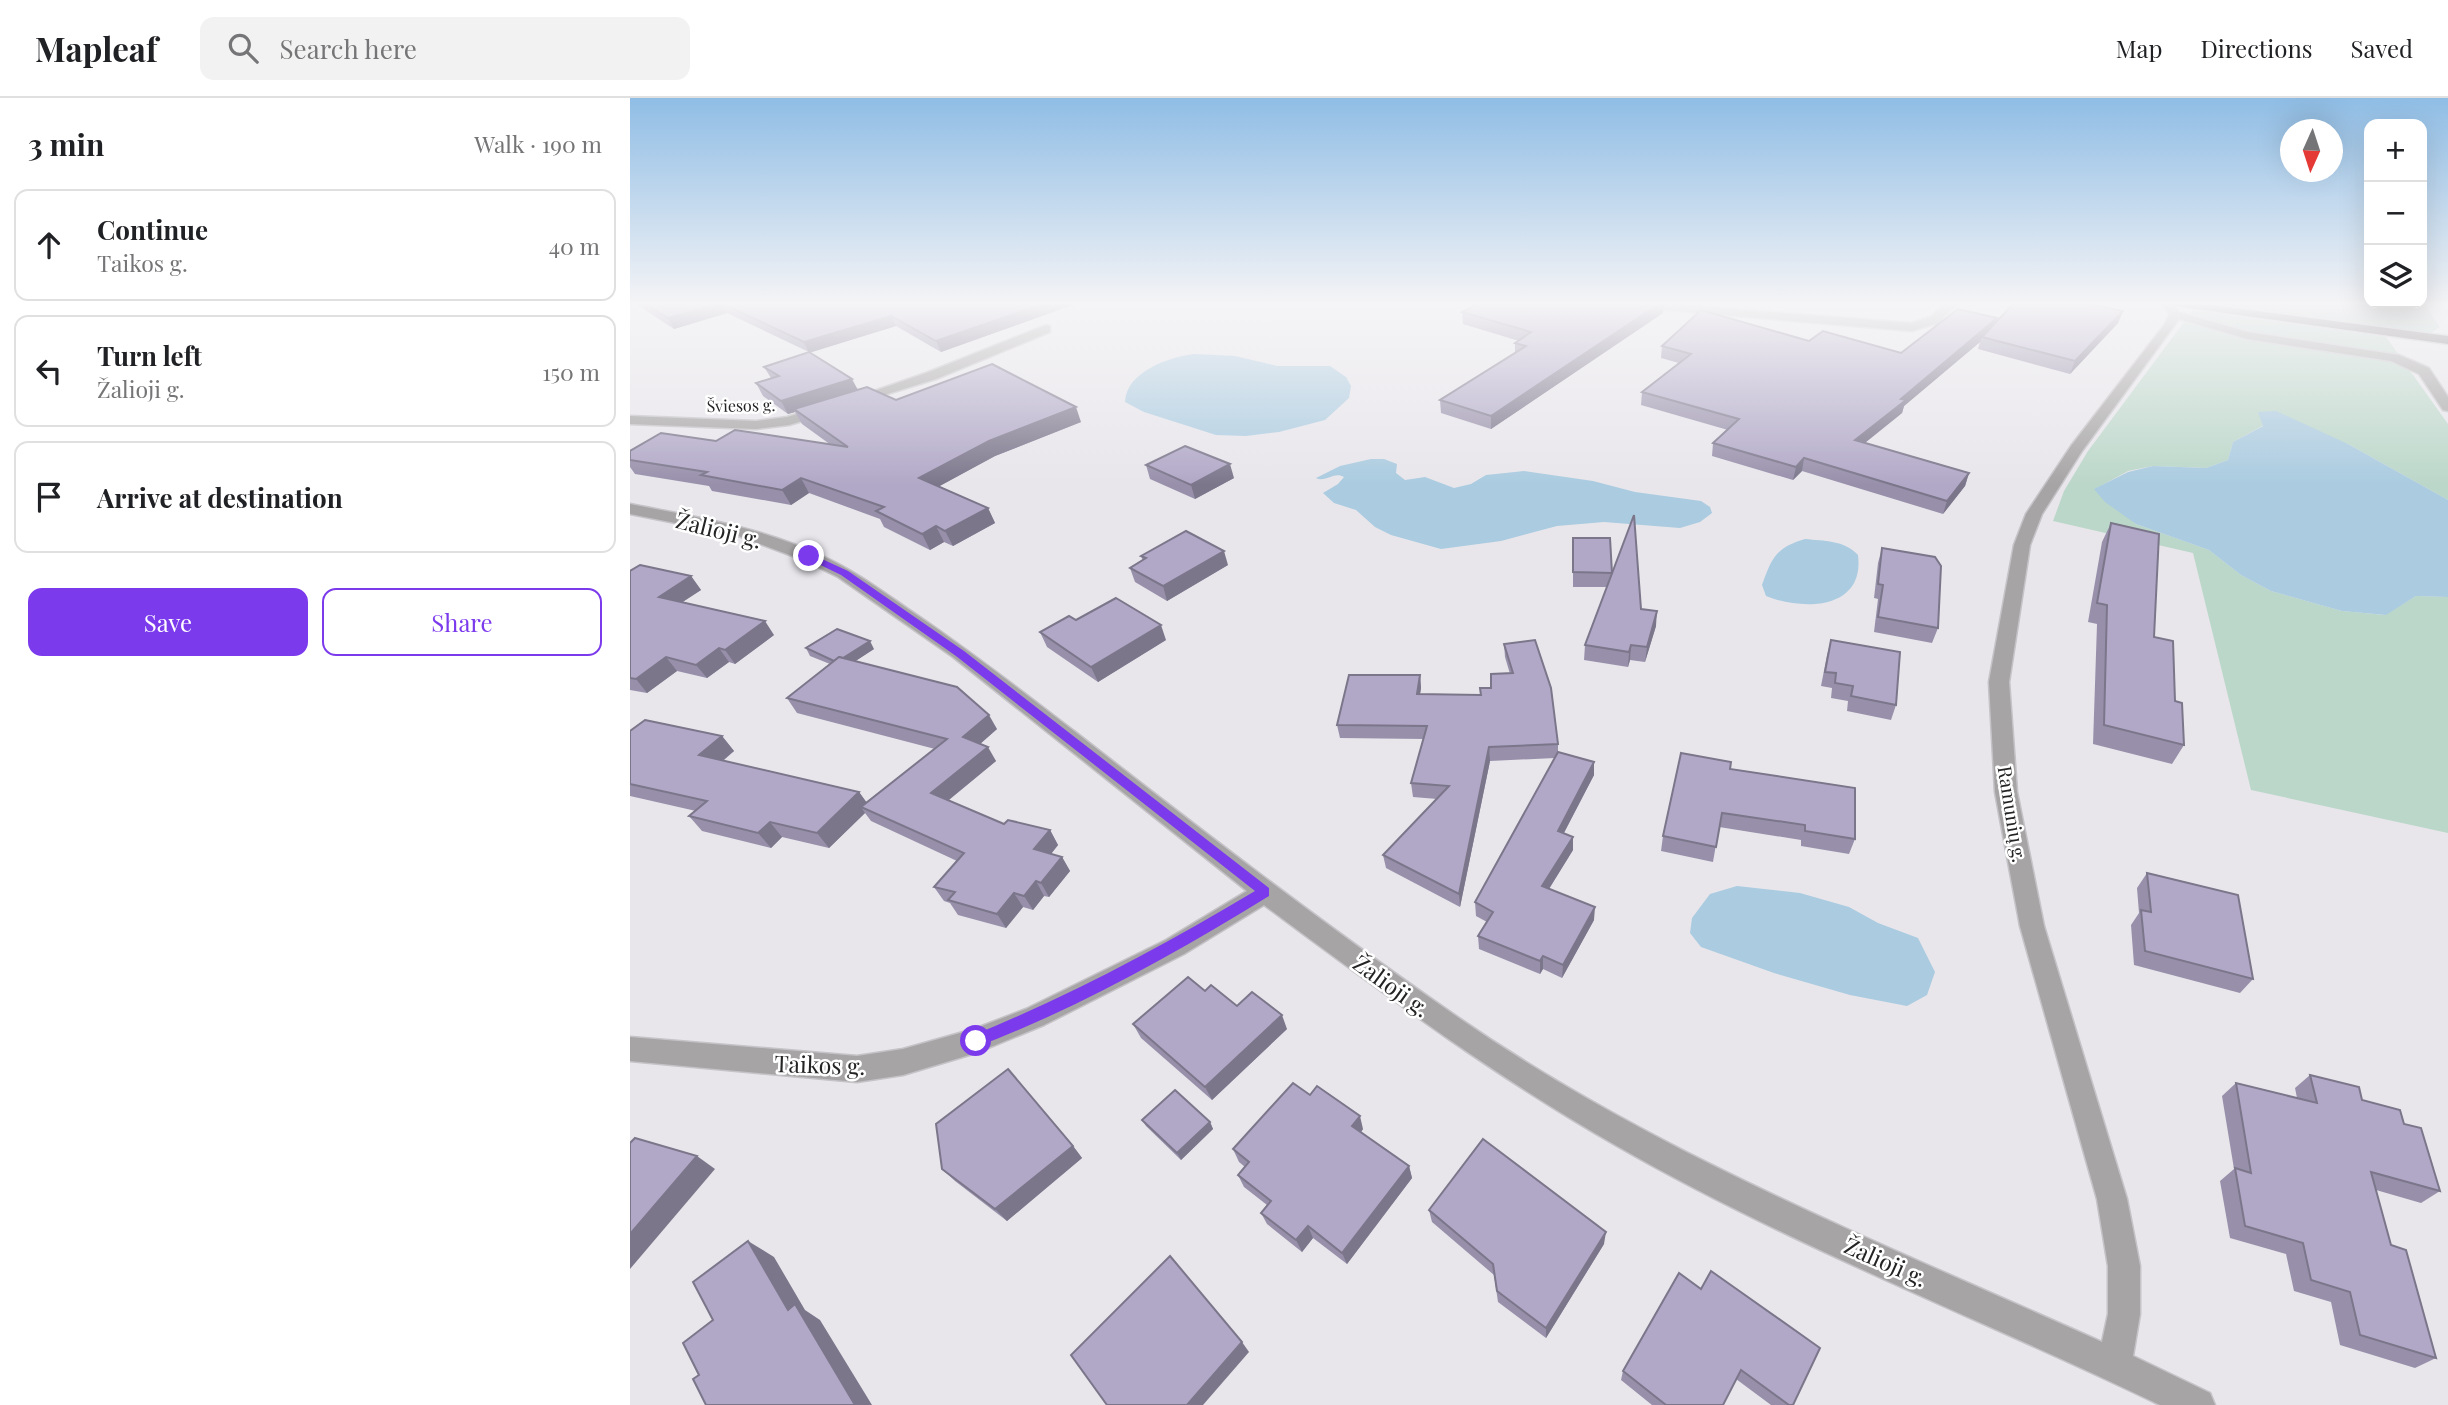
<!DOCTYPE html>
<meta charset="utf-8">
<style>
:root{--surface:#fff;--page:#f2f2f2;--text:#202124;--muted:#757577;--line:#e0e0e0;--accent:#7c3aed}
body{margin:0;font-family:"Playfair Display",serif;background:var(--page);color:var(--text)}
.controls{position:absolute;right:21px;top:21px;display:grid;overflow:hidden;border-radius:14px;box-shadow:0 7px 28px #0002}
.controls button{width:63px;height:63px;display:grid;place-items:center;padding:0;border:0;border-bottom:2px solid var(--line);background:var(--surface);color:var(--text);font:35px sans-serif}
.compass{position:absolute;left:1650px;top:21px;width:63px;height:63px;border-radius:50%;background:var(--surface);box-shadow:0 7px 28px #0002;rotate:183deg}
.stop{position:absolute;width:21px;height:21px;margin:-16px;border:5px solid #7c3aed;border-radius:50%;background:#fff}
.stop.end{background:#7c3aed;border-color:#fff;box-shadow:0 2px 7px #0008}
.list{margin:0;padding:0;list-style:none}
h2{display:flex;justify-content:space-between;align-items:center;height:91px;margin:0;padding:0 28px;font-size:30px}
h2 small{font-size:23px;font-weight:400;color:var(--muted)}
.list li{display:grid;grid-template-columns:46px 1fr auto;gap:21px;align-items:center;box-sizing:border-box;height:112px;margin:0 14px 14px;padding:0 14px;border:2px solid var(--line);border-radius:14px}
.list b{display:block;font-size:26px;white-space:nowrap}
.list p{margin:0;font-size:23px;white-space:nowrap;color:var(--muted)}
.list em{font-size:23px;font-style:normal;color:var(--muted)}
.actions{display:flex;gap:14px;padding:21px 28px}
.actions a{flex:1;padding:16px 0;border:2px solid var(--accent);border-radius:14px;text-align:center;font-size:24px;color:var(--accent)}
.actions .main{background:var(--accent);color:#fff}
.icon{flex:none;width:38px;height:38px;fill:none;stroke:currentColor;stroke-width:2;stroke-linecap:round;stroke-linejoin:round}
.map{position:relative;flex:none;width:1818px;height:1307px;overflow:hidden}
header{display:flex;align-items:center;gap:42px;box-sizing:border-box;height:98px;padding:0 35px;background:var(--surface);border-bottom:2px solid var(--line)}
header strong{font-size:33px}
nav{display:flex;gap:38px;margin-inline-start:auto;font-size:24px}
.search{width:490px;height:63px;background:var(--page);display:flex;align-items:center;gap:18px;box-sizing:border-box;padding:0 24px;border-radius:14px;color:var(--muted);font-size:26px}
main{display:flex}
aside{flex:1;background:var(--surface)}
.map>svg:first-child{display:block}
</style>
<header>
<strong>Mapleaf</strong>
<div class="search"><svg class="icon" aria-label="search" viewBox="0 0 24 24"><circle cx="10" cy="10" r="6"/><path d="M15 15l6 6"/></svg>Search here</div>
<nav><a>Map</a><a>Directions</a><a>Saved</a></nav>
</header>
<main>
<aside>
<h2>3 min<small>Walk · 190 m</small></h2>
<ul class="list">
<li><svg class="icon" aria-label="ahead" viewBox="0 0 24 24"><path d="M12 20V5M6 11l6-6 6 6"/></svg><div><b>Continue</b><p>Taikos g.</p></div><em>40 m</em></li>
<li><svg class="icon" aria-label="left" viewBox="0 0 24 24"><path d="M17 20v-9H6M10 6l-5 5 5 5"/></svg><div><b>Turn left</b><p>Žalioji g.</p></div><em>150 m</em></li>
<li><svg class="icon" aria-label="arrive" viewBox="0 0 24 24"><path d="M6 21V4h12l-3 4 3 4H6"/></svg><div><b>Arrive at destination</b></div></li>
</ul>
<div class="actions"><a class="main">Save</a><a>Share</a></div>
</aside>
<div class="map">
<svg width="1818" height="1307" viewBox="0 0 1818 1307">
<rect width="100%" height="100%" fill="#e8e6eb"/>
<!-- green -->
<g fill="#bbd7c9">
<path d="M1558 204H1793L1810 229 1802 234H1788Z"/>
<path d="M1563 212 1756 239 1818 326V402L1718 346 1634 327 1603 344 1598 362 1576 370 1523 368 1498 373 1465 391 1506 426 1579 452 1611 477 1641 493 1712 513 1755 517 1786 498 1818 499V735L1621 692 1563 455 1423 423 1434 393 1458 353Z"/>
</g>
<!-- water -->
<g fill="#aacbe0">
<path d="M564 256 605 258 647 268H700L716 279 721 288 719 300 695 322 649 334 616 338 586 337 514 314 495 304C496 274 539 259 564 256Z"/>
<path d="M1646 313 1718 346 1818 402V499L1786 498 1756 517 1712 513 1641 493 1611 477 1579 452 1506 426 1475 404 1464 391 1498 374 1523 368 1576 370 1598 362 1603 344 1633 328 1628 314Z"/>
<path d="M741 361H754L767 366 766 375 775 382 795 379 824 390 841 386 856 377 894 373 963 383 1005 394 1071 403 1080 409 1082 415 1070 424 1050 430 974 424 927 428 871 443 811 451 761 437 745 429 726 412 704 405 693 395 708 386 714 379C704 373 696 385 686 380L710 368Z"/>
<path d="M1175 441C1194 443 1214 442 1228 457 1235 512 1172 513 1136 498L1132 487C1142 460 1145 450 1175 441Z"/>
<path d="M1107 788 1170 795 1219 809 1248 825 1288 840 1305 874 1297 897 1277 908 1220 897 1144 875 1071 849 1060 835 1062 820 1080 796Z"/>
</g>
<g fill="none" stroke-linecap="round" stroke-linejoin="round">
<defs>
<g id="minor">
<path d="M969 204H1017L1281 225 1300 219 1316 204H1329L1308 225 1282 233 975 207Z"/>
<path d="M1531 204H1543L1549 214 1618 234 1769 257 1799 270 1818 299V313L1813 312 1789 276 1761 263 1617 241 1549 221 1452 353 1412 416 1400 447 1379 584 1387 694 1414 828 1497 1101 1510 1168V1216L1503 1258 1580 1295 1585 1307H1530C1350 1220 1161 1148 987 1048 862 977 749 892 634 807L554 856 414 927 346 955 273 977 227 984 0 963V939L227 958 273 951 344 931 396 911 536 842 617 793 323 559 208 479 173 462 106 437 0 416V406C65 419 130 429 190 457 222 471 249 491 278 511 335 549 389 591 444 633 570 731 697 829 829 920 1027 1057 1254 1146 1472 1244L1478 1216V1168L1467 1101 1390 828 1365 694 1359 584 1384 447 1396 416 1441 348 1535 226 1539 216Z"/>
<path d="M416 227 420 228V234L306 281 225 306 218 302 296 275Z"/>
<path d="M194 308 201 312 199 315 159 327 126 331 0 326V318L126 323 157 319Z"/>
</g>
<path id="major" d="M1531 204H1558L1818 238V246L1537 207Z"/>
</defs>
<!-- minor casing -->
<use href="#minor" stroke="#c5c3c7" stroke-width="3"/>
<!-- major casing -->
<use href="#major" stroke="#c5c3c7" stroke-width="3"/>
<!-- minor -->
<use href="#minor" fill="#a6a4a4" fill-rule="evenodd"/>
<!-- major -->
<use href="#major" fill="#706c6c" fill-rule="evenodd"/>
</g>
<!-- wall -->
<g fill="#9890ab">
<path d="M3 204H451L311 254 266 228 180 254 228 291 266 302 451 324 365 358 309 388 358 410 365 425 323 448 314 444 300 452 254 429 250 421 179 395 161 407 82 393 79 388 5 376 0 369V353L86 343 201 347 172 326 165 314 158 316 133 298 126 285 141 280 134 269 179 254 97 215 44 231Z"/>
<path d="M852 204H1034L1033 215 861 331 811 315 810 302 885 255V245L889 243 833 226 832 214Z"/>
<path d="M1493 213 1488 225 1440 276 1348 251 1350 244 1274 308 1272 315 1235 345 1339 375 1335 388 1313 416 1172 373 1163 382 1082 358 1083 345 1098 332 1011 307 1012 294 1049 265 1031 260 1032 248 1179 243 1271 255 1366 223Z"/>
<path d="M516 367 604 380 565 401 520 381Z"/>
<path d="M1481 425 1524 539 1545 603 1554 647 1542 666 1463 646 1467 526 1458 524 1472 444Z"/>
<path d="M943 440H980L982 476 1026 528 1015 564 1000 562 998 569 954 562 955 547 977 489H943Z"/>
<path d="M1252 450 1308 530 1302 545 1244 534 1248 501 1244 500 1248 465Z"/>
<path d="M511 458 598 467 537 503 505 484 500 470 513 463Z"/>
<path d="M0 473 61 478 71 492 52 504 144 537 105 566 99 564 77 580 47 573 17 595 0 592Z"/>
<path d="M446 522 536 542 468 584 417 549 410 534Z"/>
<path d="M1201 542 1266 607 1261 622 1217 613 1218 603 1201 600 1202 590 1191 588 1197 557Z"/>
<path d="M874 546 928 646V655L964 664V677L934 735 943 739V752L919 791 964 822 932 880 913 871 910 876 849 851 848 838 857 824 846 818 845 804 925 660 860 663 830 809 756 770 753 757 807 701 783 699 781 685 793 641 710 640 707 627 790 577 791 590 790 596 851 597 880 576 875 559Z"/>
<path d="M176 550 244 551 225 563 367 631 350 646 366 663 319 702 374 726 420 732 428 747 421 756 432 759 440 773 419 799 414 798 403 812 393 809 376 830 328 817 320 805 314 803 304 789 327 763 241 723 235 715 199 750 152 739 141 750 72 733 59 718 66 713 0 698V633L92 638 104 653 93 663 229 694 236 704 305 651 167 615 157 600 200 566 180 558Z"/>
<path d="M1100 671 1225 741 1219 756 1171 748V742L1089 729 1083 764 1031 753 1033 738Z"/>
<path d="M1517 775 1623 881 1610 895 1504 867 1501 827 1509 815 1507 790Z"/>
<path d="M575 893 657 931 582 1002 511 940 503 926Z"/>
<path d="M1680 977 1732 1002 1774 1026 1810 1093 1791 1105 1746 1092 1761 1147 1806 1260 1785 1270 1710 1247 1701 1204 1664 1193 1656 1156 1600 1140 1590 1083 1604 1071 1592 998 1606 985 1667 1000 1665 990Z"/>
<path d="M680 997 733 1031 731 1034 779 1068 782 1080 717 1166 683 1140 672 1154 637 1126 631 1115 637 1107 614 1089 608 1077 615 1069 609 1064 603 1051Z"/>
<path d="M512 1022 580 1024 583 1031 551 1062 516 1028Z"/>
<path d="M443 1048 452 1060 377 1123 325 1083 312 1071Z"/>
<path d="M799 1112 974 1146 916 1240 868 1204 864 1177 802 1124Z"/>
<path d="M1049 1175 1163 1307H1141L1106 1281 1093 1307H1022L991 1282 993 1273Z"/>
</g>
<!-- shaded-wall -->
<g fill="#7c768b">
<path d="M418 204H451L311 254 306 243Z"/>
<path d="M1032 204H1034L1033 215 861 331V318Z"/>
<path d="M91 205 97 215 44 231 38 220Z"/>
<path d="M1493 213 1488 225 1440 276 1445 263Z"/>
<path d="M261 218 266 228 179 255 174 244Z"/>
<path d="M1367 220 1364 232 1352 239 1350 244 1274 308 1272 315 1222 355 1225 342 1271 301Z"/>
<path d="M222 281 229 294 164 311 165 314 158 316 151 303Z"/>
<path d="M446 309 451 324 365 358 297 395 289 380 359 343Z"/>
<path d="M1174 360 1172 373 1163 382 1166 369Z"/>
<path d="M600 366 604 380 565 401 561 387Z"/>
<path d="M1339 375 1335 388 1313 416 1317 403Z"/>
<path d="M171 380 179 395 161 407 152 392Z"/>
<path d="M358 410 365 425 323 448 315 433Z"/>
<path d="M306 428 314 444 300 452 292 436Z"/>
<path d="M594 453 598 467 537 503 533 488Z"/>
<path d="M61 478 71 492 39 513 29 499Z"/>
<path d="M1027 513 1026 528 1015 564 1017 549Z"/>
<path d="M135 523 144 537 105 566 95 552Z"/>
<path d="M531 527 536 542 468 584 461 569Z"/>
<path d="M240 543 244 551 212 572 207 564Z"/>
<path d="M1001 547 1000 562 998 569 999 554Z"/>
<path d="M89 550 99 564 77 580 66 567Z"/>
<path d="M36 559 47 573 17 595 6 581Z"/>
<path d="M790 577 791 590 788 609 787 596Z"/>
<path d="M359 617 367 631 342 653 333 639Z"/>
<path d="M92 638 104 653 81 672 69 657Z"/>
<path d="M358 649 366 663 310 709 301 695Z"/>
<path d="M859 649 860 663 830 809 829 796Z"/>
<path d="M964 664V677L928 746V733Z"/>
<path d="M229 694 240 709H231L235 715 199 750 187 735Z"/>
<path d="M140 724 152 739 141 750 128 735Z"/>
<path d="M420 732 428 747 413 766 404 751Z"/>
<path d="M943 739V752L912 802V788Z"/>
<path d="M432 759 440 773 419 799 411 785Z"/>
<path d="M406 783 414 798 403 812 394 798Z"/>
<path d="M384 795 393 809 376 830 367 816Z"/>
<path d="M965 809 964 822 932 880 933 867Z"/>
<path d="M913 858V871L910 876V863Z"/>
<path d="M652 917 657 931 582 1002 575 989Z"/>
<path d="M730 1018 733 1031 726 1041 722 1028Z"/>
<path d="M580 1024 583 1031 551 1062 547 1055Z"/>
<path d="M443 1048 452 1060 377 1123 365 1111Z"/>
<path d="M67 1058 85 1071 0 1171V1136Z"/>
<path d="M779 1068 782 1080 717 1166 712 1155Z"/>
<path d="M678 1128 683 1140 672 1154 666 1142Z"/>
<path d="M976 1134 974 1146 916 1240V1230Z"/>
<path d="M118 1143 144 1159 175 1212 190 1222 242 1307H225L158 1212Z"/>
<path d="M612 1244 619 1254 573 1307H557Z"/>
</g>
<!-- building -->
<g fill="#b1a8c7" stroke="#7c768b" stroke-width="2">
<path d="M12 204H418L306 243 261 218 174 244 91 205 38 220Z"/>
<path d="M852 204H1032L861 318 810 302 896 248 885 245 901 234 832 214Z"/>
<path d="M1385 204H1451L1493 213 1445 263 1352 239Z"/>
<path d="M1328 211 1367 220 1271 301 1276 302 1225 342 1339 375 1317 403 1174 360 1166 369 1083 345 1109 321 1012 294 1061 256 1032 248 1071 212 1179 243 1193 233 1271 255Z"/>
<path d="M179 254 222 281 151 303 126 285 149 278 134 269Z"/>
<path d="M362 266 446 309 359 343 289 380 358 410 315 433 306 428 292 436 246 413 254 409 171 380 152 392 71 377 77 374 0 362V353L31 335 86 343 105 332 218 349 164 311 237 289 266 302Z"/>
<path d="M555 348 600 366 561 387 516 367Z"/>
<path d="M1004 417 1011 511 1027 513 1017 549 1001 547 999 554 955 547Z"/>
<path d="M1481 425 1529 436 1524 539 1543 543 1545 603 1552 605 1554 647 1474 627 1477 507 1467 505Z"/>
<path d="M556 433 594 453 533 488 500 470 516 460 511 458Z"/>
<path d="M943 440H980L982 475 943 474Z"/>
<path d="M1252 450 1305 459 1311 468 1308 530 1248 519 1253 487 1248 486Z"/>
<path d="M10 467 61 478 29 499 135 523 95 552 89 550 66 567 36 559 6 581 0 580V473Z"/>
<path d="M486 500 531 527 461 569 410 534 439 518 446 522Z"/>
<path d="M207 531 240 543 213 560 209 559 204 563 176 550Z"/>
<path d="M905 542 921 590 928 646 859 649 829 796 753 757 819 688 781 685 797 628 707 627 719 577H790L787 596 851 597 850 590H861V576L883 575 874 546Z"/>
<path d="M1201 542 1270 554 1266 607 1221 598 1223 588 1205 585 1206 575 1195 574Z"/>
<path d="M209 559 327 589 359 617 333 639 358 649 301 695 374 726 378 722 420 732 404 751 432 759 411 785 406 783 394 798 384 795 367 816 318 802 325 794 304 789 334 755 231 709 317 641 157 600Z"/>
<path d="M15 622 92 638 69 657 229 694 187 735 140 724 128 735 59 718 77 703 0 686V633Z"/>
<path d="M928 654 964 664 928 733 943 739 912 788 965 809 933 867 913 858 910 863 848 838 863 814 845 804Z"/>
<path d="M1051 655 1101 664 1100 671 1225 690V741L1175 733V727L1092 715 1086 749 1033 738Z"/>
<path d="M1517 775 1608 797 1623 881 1515 853 1511 812 1521 814Z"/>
<path d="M558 879 575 893 581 887 607 908 622 894 652 917 575 989 503 926Z"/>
<path d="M378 971 443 1048 365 1111 312 1071 306 1026Z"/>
<path d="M1680 977 1729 989 1732 1002 1770 1012 1774 1026 1791 1030 1810 1093 1741 1074 1761 1147 1776 1152 1806 1260 1730 1237 1720 1194 1681 1182 1673 1145 1615 1128 1605 1070 1621 1075 1606 985 1687 1005Z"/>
<path d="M663 985 680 997 687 988 730 1018 722 1028 779 1068 712 1155 678 1128 666 1142 631 1115 641 1103 608 1077 619 1064 603 1051Z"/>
<path d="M545 992 580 1024 547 1055 512 1022Z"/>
<path d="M5 1040 67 1058 0 1136V1045Z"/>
<path d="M853 1041 976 1134 916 1230 867 1193 863 1166 799 1112Z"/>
<path d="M118 1143 158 1212 165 1206 225 1307H76L63 1281 69 1277 53 1245 83 1222 63 1184Z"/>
<path d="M540 1158 612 1244 557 1307H477L441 1257Z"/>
<path d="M1081 1173 1190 1250 1163 1307H1159L1111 1272 1093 1307H1036L993 1273 1049 1175 1071 1191Z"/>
</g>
<!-- sky -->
<linearGradient id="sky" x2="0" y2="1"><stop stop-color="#8fbde5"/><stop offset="0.53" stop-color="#f5f4f6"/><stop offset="1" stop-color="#f5f4f6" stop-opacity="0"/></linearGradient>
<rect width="1818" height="387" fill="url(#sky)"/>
<!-- route -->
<path fill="#7c3aed" d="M179 455 218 473 334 553 639 790V798C546 855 449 910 346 949L341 947 339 943 341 938C440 898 533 848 625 793L326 558 211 477 176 460V456Z"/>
<g text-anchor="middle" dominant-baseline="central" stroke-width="5" stroke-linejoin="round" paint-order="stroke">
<!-- far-street labels -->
<g font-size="16" fill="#242425" stroke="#fff">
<text transform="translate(111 307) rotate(-1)">Šviesos g.</text>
</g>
<!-- street labels -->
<g font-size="19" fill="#242425" stroke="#fff">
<text transform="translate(1383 716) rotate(81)">Ramunių g.</text>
</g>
<!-- near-street labels -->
<g font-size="23" fill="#242425" stroke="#fff">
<text transform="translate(89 431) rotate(14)">Žalioji g.</text>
<text transform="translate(762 887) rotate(36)">Žalioji g.</text>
<text transform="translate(190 966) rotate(2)">Taikos g.</text>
<text transform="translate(1256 1163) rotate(24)">Žalioji g.</text>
</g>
</g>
</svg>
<div class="controls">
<button>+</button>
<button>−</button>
<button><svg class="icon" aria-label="layers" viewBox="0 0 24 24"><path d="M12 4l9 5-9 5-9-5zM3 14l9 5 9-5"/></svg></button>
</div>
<svg class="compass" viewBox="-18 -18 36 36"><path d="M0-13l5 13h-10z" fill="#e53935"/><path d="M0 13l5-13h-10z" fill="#757577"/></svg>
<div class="stop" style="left:346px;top:943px"></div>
<div class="stop end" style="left:179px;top:458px"></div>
</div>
</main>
